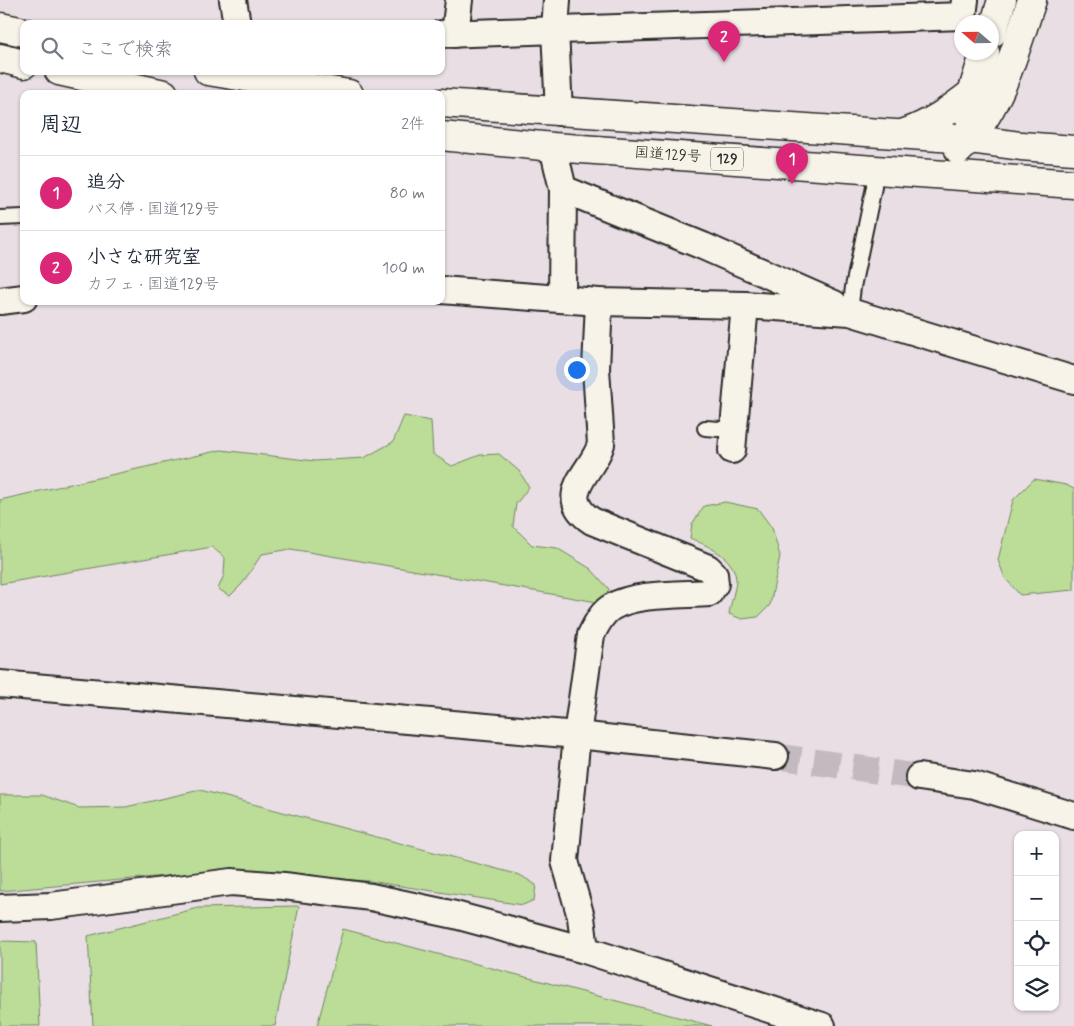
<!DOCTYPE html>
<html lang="ja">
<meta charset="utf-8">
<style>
:root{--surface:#fff;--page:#f2f2f3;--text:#1f2937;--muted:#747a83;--line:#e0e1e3;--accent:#db2777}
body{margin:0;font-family:Mynerve,"Klee One",sans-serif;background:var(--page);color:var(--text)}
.controls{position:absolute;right:15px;bottom:15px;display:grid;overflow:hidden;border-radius:10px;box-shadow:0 1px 4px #0004}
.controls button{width:45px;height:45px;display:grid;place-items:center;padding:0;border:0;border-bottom:1px solid var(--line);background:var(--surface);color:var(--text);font:25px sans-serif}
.compass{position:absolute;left:954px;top:15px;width:45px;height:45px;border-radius:50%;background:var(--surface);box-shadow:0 1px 4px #0004;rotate:290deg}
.you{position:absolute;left:576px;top:369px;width:18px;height:18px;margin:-12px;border:4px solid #fff;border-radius:50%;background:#1a73e8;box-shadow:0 0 0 8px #1a73e833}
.badge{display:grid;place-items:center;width:32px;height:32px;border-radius:50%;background:var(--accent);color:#fff;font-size:16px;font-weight:700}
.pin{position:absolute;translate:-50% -41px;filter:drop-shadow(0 1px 2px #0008)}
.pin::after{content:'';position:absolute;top:26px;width:18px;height:15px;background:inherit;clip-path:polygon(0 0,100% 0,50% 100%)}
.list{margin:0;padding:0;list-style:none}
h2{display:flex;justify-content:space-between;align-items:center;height:65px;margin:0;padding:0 20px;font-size:21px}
h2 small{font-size:16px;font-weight:400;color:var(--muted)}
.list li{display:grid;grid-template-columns:32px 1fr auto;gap:15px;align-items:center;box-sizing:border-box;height:75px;padding:0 20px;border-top:1px solid var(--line)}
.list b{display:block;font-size:19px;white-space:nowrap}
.list p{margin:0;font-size:16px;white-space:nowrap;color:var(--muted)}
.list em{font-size:16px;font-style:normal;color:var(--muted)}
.icon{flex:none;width:28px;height:28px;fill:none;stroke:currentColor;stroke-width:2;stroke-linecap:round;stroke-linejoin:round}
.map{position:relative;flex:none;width:1074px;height:1026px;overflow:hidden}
.search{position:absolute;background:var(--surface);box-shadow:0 1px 4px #0004;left:20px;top:20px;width:425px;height:55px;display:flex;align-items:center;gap:12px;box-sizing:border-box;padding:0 18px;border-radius:10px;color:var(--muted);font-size:19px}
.panel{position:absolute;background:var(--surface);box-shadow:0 1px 4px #0004;left:20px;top:90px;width:425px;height:215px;border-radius:10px}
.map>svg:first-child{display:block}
</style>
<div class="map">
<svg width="1074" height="1026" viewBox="0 0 1074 1026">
<rect width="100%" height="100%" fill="#e8dee4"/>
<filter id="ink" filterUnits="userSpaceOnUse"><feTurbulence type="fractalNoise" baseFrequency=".02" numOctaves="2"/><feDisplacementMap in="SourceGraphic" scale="10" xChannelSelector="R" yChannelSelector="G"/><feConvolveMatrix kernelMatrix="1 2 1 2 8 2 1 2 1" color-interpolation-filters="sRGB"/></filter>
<g filter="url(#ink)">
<!-- green -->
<g fill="#bbdd97" stroke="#738461">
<path d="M404 416 431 421 433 454 452 466 480 455 499 454 519 471 529 487 516 504 513 526 532 545 557 548 591 569 609 589 603 603 291 549 262 554 242 584 230 596 218 589 224 575 225 558 212 547 0 584V500L221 450 315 461 364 458 393 442Z"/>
<path d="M1034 479 1066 485 1074 489V590L1020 595 1005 578 998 560 1013 500Z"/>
<path d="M725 502 758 509 772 528 780 556 770 605 758 617 742 619 729 614C730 605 737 584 736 579 734 556 707 546 690 538L692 524 704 506Z"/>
<path d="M200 790 520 875 536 885 534 900 523 905 369 881 220 871 0 891V795H42L79 808 126 807Z"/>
<path d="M299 906 275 1026H93L88 936 198 908Z"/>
<path d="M343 929 712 1026H317Z"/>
<path d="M0 941 36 942 40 1026H0Z"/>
</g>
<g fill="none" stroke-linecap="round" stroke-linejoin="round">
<!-- street-tunnel -->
<path stroke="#c2babf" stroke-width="26" stroke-dasharray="26 13" stroke-linecap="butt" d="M775 756 919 777"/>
<defs>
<g id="lane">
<path d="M0 218 24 217"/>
<path d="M850 312 853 287 874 187V171"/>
<path d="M705 428 734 430"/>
</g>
<g id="street">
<path d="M233 0 237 24"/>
<path d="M557 0 555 30 559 112"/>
<path d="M441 34 963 16 965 0"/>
<path d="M455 34 459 0"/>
<path d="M553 147 563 189 703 246 834 304"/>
<path d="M441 290 599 302 745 305 850 312 1074 380"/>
<path d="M562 299 563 189"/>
<path d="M0 301 24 298"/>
<path d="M732 450 745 305"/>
<path d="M0 684 577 735 775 756"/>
<path d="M919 777 974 785 1074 816"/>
<path d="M0 908 51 906 231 882 284 886 371 897 455 915 585 950 822 1026"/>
<path d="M585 950 581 917 565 861 577 735 591 635C596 625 602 612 612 607 635 593 682 595 709 593L715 584 714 574 708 568 592 521C553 495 594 471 601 444L596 369 599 302"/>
</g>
<g id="highway">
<path d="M0 27 24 32"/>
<path d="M992 33 1002 0"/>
<path d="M0 58 24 64"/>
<path d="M59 71 164 94"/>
<path d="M208 71 349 94"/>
<path d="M441 103 969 139 1021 146 1074 150"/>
<path d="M905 133C931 124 950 110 972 93"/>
<path d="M441 136 553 147 1074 184"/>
<path d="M970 140 972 93 985 52"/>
<path d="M959 150C1000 110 1014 53 1032 0"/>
</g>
</defs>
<!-- lane casing -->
<use href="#lane" stroke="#2b2b2b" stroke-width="18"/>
<!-- street casing -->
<use href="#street" stroke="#2b2b2b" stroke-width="30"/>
<!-- highway casing -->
<use href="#highway" stroke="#2b2b2b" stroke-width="31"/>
<!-- lane -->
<use href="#lane" stroke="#f7f3e8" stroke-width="14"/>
<!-- street -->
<use href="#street" stroke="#f7f3e8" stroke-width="26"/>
<!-- highway -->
<use href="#highway" stroke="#f7f3e8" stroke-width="28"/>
</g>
</g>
<g text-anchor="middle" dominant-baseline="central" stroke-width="5" stroke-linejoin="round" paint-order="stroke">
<!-- shield labels -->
<rect fill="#f7f3e8" stroke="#686764" stroke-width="1" x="711" y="147.5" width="32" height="23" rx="4"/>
<g font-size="14" font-weight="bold" fill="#2b2b2b">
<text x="727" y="159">129</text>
</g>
<!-- street labels -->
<g font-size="15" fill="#2b2b2b" stroke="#f7f3e8">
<text transform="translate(668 155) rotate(4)">国道129号</text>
</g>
</g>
</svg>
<div class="controls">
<button>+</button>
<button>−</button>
<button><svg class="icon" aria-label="locate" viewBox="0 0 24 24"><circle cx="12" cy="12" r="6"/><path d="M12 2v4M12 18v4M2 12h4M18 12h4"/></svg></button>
<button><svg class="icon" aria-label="layers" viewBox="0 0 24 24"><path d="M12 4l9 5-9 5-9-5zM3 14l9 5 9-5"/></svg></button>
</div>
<svg class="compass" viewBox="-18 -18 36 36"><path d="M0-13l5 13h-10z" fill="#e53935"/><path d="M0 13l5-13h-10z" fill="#747a83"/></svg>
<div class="you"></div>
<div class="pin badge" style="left:792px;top:184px">1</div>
<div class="pin badge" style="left:724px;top:62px">2</div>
<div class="search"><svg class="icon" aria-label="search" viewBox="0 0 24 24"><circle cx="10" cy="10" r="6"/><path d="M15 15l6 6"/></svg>ここで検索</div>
<section class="panel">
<h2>周辺<small>2件</small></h2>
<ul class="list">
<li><span class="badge">1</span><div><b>追分</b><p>バス停 · 国道129号</p></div><em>80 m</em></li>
<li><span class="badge">2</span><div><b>小さな研究室</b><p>カフェ · 国道129号</p></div><em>100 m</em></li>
</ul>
</section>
</div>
